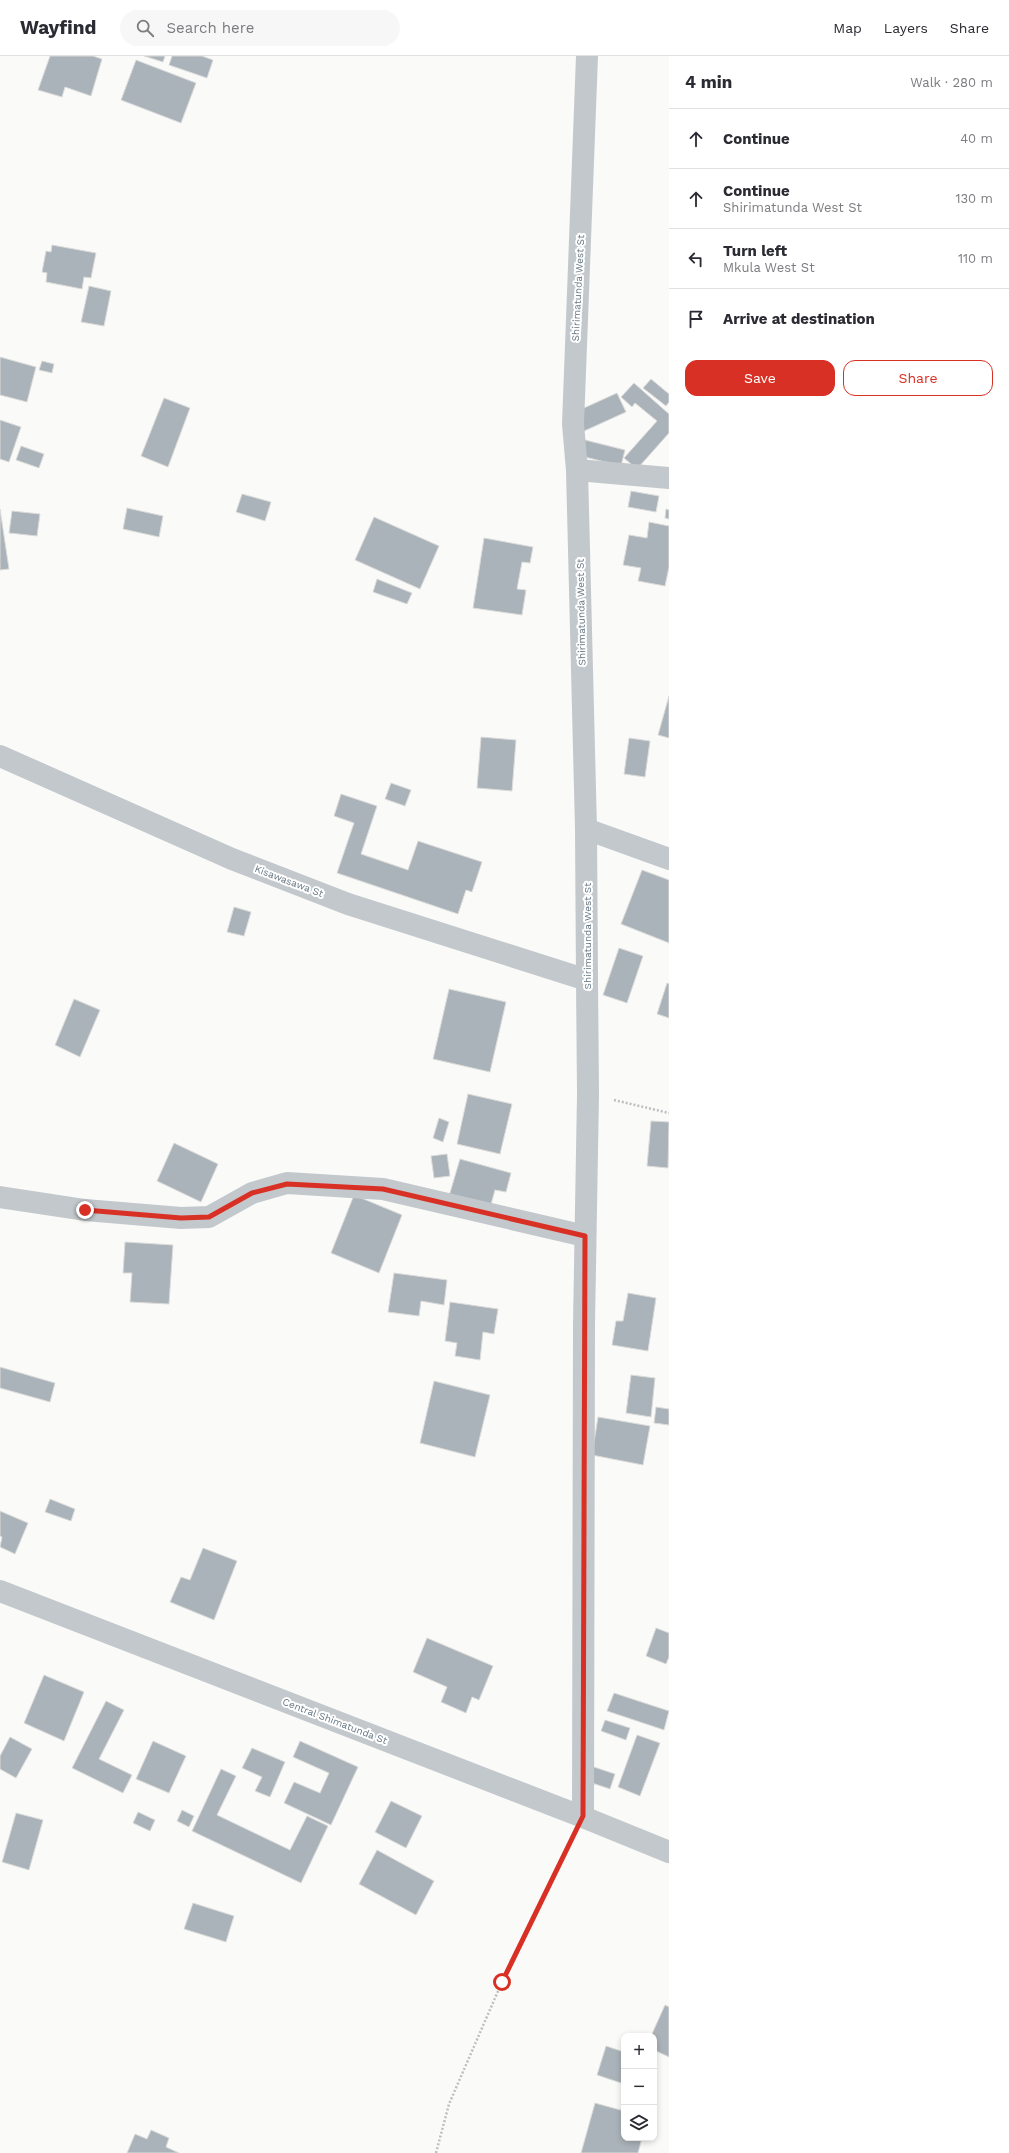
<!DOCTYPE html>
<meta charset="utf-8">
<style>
:root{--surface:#fff;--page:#f7f7f7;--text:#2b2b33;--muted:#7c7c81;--line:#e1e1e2;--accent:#d93025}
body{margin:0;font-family:"Work Sans",sans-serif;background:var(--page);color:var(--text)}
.controls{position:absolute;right:12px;bottom:12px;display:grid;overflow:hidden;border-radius:8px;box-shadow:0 2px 6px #0003}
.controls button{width:36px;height:36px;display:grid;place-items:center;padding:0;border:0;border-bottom:1px solid var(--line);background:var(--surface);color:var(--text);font:20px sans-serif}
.stop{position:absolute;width:12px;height:12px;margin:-9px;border:3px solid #d93025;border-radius:50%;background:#fff}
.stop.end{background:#d93025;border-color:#fff;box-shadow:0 1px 4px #0008}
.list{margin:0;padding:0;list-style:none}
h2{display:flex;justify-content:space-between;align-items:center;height:52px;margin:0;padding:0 16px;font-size:17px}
h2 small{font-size:13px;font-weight:400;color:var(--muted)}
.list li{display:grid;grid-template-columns:26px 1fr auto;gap:12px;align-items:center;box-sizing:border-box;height:60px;padding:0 16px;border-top:1px solid var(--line)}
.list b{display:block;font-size:15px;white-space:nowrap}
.list p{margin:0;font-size:13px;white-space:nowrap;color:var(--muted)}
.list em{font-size:13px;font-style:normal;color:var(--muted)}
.actions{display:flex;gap:8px;padding:12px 16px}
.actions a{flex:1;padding:9px 0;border:1px solid var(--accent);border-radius:12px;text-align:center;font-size:14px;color:var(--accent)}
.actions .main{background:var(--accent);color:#fff}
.icon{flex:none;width:22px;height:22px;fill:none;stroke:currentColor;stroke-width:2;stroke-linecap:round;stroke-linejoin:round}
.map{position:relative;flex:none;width:669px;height:2097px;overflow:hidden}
header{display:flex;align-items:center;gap:24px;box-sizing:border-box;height:56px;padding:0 20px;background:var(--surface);border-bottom:1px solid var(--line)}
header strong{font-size:19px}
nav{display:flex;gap:22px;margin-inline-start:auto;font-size:14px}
.search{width:280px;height:36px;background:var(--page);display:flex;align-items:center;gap:10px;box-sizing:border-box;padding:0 14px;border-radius:22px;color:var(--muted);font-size:15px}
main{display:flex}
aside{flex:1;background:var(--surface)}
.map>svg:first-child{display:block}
</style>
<header>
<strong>Wayfind</strong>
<div class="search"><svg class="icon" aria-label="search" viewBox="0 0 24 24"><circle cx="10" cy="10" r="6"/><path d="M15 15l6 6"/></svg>Search here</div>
<nav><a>Map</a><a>Layers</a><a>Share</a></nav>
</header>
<main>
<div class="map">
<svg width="669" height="2097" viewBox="0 0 669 2097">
<rect width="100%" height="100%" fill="#fafaf8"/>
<!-- building -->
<g fill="#aab3b9" stroke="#dcdcda">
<path d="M50 0H93L102 3 91 40 65 31 62 41 38 34Z"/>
<path d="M144 0H165L163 6Z"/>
<path d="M172 0H202L213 4 207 22 169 9Z"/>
<path d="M136 4 196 27 181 67 121 44Z"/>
<path d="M52 189 96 197 91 222 84 221 82 233 46 226 47 217 42 216 46 195 51 196Z"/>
<path d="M89 230 111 235 104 270 81 266Z"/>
<path d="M0 301 36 311 27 346 0 339Z"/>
<path d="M42 305 54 308 52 317 39 314Z"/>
<path d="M651 323 669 338V346L666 350 643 332Z"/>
<path d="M634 327 669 358V377L637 413 624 402 657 365 635 347 632 351 621 341Z"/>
<path d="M617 337 626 356 582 376 573 357Z"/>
<path d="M164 342 190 352 168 411 141 400Z"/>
<path d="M0 364 21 371 9 406 0 403Z"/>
<path d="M581 383 625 394 621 410 577 399Z"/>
<path d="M21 390 44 398 39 412 16 404Z"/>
<path d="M631 435 659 440 656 456 628 451Z"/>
<path d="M242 438 271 446 265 465 236 456Z"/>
<path d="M127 452 163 460 159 481 123 473Z"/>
<path d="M0 453 9 513 0 514Z"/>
<path d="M666 453 669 454V463L665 462Z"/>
<path d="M12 455 40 458 37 480 9 477Z"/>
<path d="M374 461 439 490 420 533 355 504Z"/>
<path d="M649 466 669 470V511L665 530 638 525 641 512 623 509 629 479 647 482Z"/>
<path d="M484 482 533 491 530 507 522 506 517 533 526 534 522 559 473 552Z"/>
<path d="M377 523 412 537 407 548 373 536Z"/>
<path d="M669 640V682L658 679Z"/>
<path d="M481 681 516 684 512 735 477 732Z"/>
<path d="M629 682 650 685 645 721 624 718Z"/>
<path d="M391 727 411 734 405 750 385 743Z"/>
<path d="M341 738 377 750 361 798 408 814 418 785 482 806 472 836 466 834 458 858 337 817 354 767 334 760Z"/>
<path d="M642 814 669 824V887L621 868Z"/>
<path d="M234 851 251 856 244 880 227 876Z"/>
<path d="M619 892 643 900 627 947 603 939Z"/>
<path d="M667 927 669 928V962L657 958Z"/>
<path d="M449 933 506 946 490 1016 433 1003Z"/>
<path d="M74 943 100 954 80 1001 55 989Z"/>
<path d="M468 1038 512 1048 500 1098 457 1088Z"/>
<path d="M439 1062 449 1066 443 1086 433 1082Z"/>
<path d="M651 1065 669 1066 668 1112 647 1110Z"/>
<path d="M174 1087 218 1108 201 1146 157 1125Z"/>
<path d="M447 1098 450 1120 434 1122 431 1100Z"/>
<path d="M460 1103 511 1117 506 1136 495 1134 490 1152 449 1140Z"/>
<path d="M354 1139 402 1159 379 1217 331 1197Z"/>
<path d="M125 1186 173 1189 169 1248 130 1246 132 1217H123Z"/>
<path d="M394 1217 447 1224 444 1249 421 1245 419 1260 388 1256Z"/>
<path d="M628 1237 656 1242 648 1295 612 1289 616 1265H623Z"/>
<path d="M450 1246 498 1253 494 1278 483 1276 480 1304 455 1300 457 1287 445 1285Z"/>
<path d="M0 1311 55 1327 50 1346 0 1332Z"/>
<path d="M631 1319 655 1322 651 1361 626 1357Z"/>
<path d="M434 1325 490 1339 475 1401 420 1387Z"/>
<path d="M656 1351 669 1353V1369L654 1367Z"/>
<path d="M598 1361 650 1370 643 1409 592 1399Z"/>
<path d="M50 1443 75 1453 71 1465 45 1456Z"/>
<path d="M0 1455 28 1467 15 1498 0 1491 2 1481 0 1480Z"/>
<path d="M203 1492 237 1505 214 1564 170 1546 181 1521 190 1524Z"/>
<path d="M656 1572 669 1577V1601L666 1608 646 1600Z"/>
<path d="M427 1582 493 1610 479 1644 472 1641 466 1657 441 1646 447 1631 413 1616Z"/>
<path d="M44 1619 84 1636 64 1685 24 1667Z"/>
<path d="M614 1637 669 1655 664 1674 607 1655Z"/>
<path d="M106 1645 124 1654 99 1703 132 1719 123 1737 72 1712Z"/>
<path d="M605 1664 630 1672 626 1684 601 1675Z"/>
<path d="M637 1679 660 1687 640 1740 618 1731Z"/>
<path d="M10 1681 32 1693 16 1722 0 1713V1700Z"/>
<path d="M153 1685 186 1700 169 1737 136 1723Z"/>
<path d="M300 1685 358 1711 331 1769 284 1747 294 1726 320 1737 329 1717 293 1701Z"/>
<path d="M252 1692 285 1706 270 1741 255 1735 262 1721 242 1712Z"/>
<path d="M591 1710 615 1718 610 1733 586 1725Z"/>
<path d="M221 1713 236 1720 217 1759 290 1794 307 1760 328 1770 301 1827 192 1775Z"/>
<path d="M391 1745 422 1760 406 1792 375 1776Z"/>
<path d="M182 1754 194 1760 189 1771 177 1765Z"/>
<path d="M138 1756 155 1764 150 1775 133 1767Z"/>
<path d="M16 1757 43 1764 29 1814 2 1806Z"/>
<path d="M377 1794 434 1825 416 1859 359 1828Z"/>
<path d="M193 1847 234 1860 226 1886 184 1873Z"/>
<path d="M665 1949 669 1951V2001L654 1994V1980H651Z"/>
<path d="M606 1990 624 1996V2028L597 2019Z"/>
<path d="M595 2047 624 2055V2082H642L638 2097H581Z"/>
<path d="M151 2074 169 2082 166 2091 179 2097H127L135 2078 147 2083Z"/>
</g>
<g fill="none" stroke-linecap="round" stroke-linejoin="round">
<!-- path -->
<g stroke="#bbbfc2" stroke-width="2.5" stroke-dasharray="2 2" stroke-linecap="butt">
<path d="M614 1044 669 1057"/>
<path d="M436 2097 449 2048 502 1926 571 1784"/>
</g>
<!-- street -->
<g stroke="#c3c8cc" stroke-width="22">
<path d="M577 414 669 422"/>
<path d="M0 700 232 803 348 848 587 924"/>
<path d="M586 773 669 803"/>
<path d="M0 1141 85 1154 181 1162 209 1161 252 1137 287 1127 383 1133 585 1180"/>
<path d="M0 1535 583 1761 669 1796"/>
<path d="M583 1761 584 1268 588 1038 587 924 586 773 577 414 573 368 587 0"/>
</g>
</g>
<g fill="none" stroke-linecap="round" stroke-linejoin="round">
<!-- route -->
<path stroke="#d93025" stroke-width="5" d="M85 1154 181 1162 209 1161 252 1137 287 1128 383 1133 585 1180 583 1760 502 1926"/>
</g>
<g text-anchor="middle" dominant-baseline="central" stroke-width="4" stroke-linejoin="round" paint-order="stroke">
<!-- street labels -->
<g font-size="10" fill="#657683" stroke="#fff">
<text transform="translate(578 232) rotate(-87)">Shirimatunda West St</text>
<text transform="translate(581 556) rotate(-91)">Shirimatunda West St</text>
<text transform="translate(289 825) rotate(21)">Kisawasawa St</text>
<text transform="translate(587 880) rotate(-90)">Shirimatunda West St</text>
<text transform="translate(335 1665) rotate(21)">Central Shimatunda St</text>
</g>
</g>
</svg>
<div class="controls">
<button>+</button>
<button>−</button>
<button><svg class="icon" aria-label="layers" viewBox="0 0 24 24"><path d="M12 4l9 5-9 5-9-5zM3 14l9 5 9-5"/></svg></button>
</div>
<div class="stop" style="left:502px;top:1926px"></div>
<div class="stop end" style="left:85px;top:1154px"></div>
</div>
<aside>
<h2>4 min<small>Walk · 280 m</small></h2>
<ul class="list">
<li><svg class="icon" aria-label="ahead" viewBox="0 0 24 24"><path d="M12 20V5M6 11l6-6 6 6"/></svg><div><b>Continue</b></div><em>40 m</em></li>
<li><svg class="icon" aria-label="ahead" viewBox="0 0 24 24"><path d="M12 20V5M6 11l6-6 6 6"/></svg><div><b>Continue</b><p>Shirimatunda West St</p></div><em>130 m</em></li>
<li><svg class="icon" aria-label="left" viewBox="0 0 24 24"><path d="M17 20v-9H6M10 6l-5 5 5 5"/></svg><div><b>Turn left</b><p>Mkula West St</p></div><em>110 m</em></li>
<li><svg class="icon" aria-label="arrive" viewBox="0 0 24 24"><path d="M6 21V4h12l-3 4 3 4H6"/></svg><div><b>Arrive at destination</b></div></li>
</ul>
<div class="actions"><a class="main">Save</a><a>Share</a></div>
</aside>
</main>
